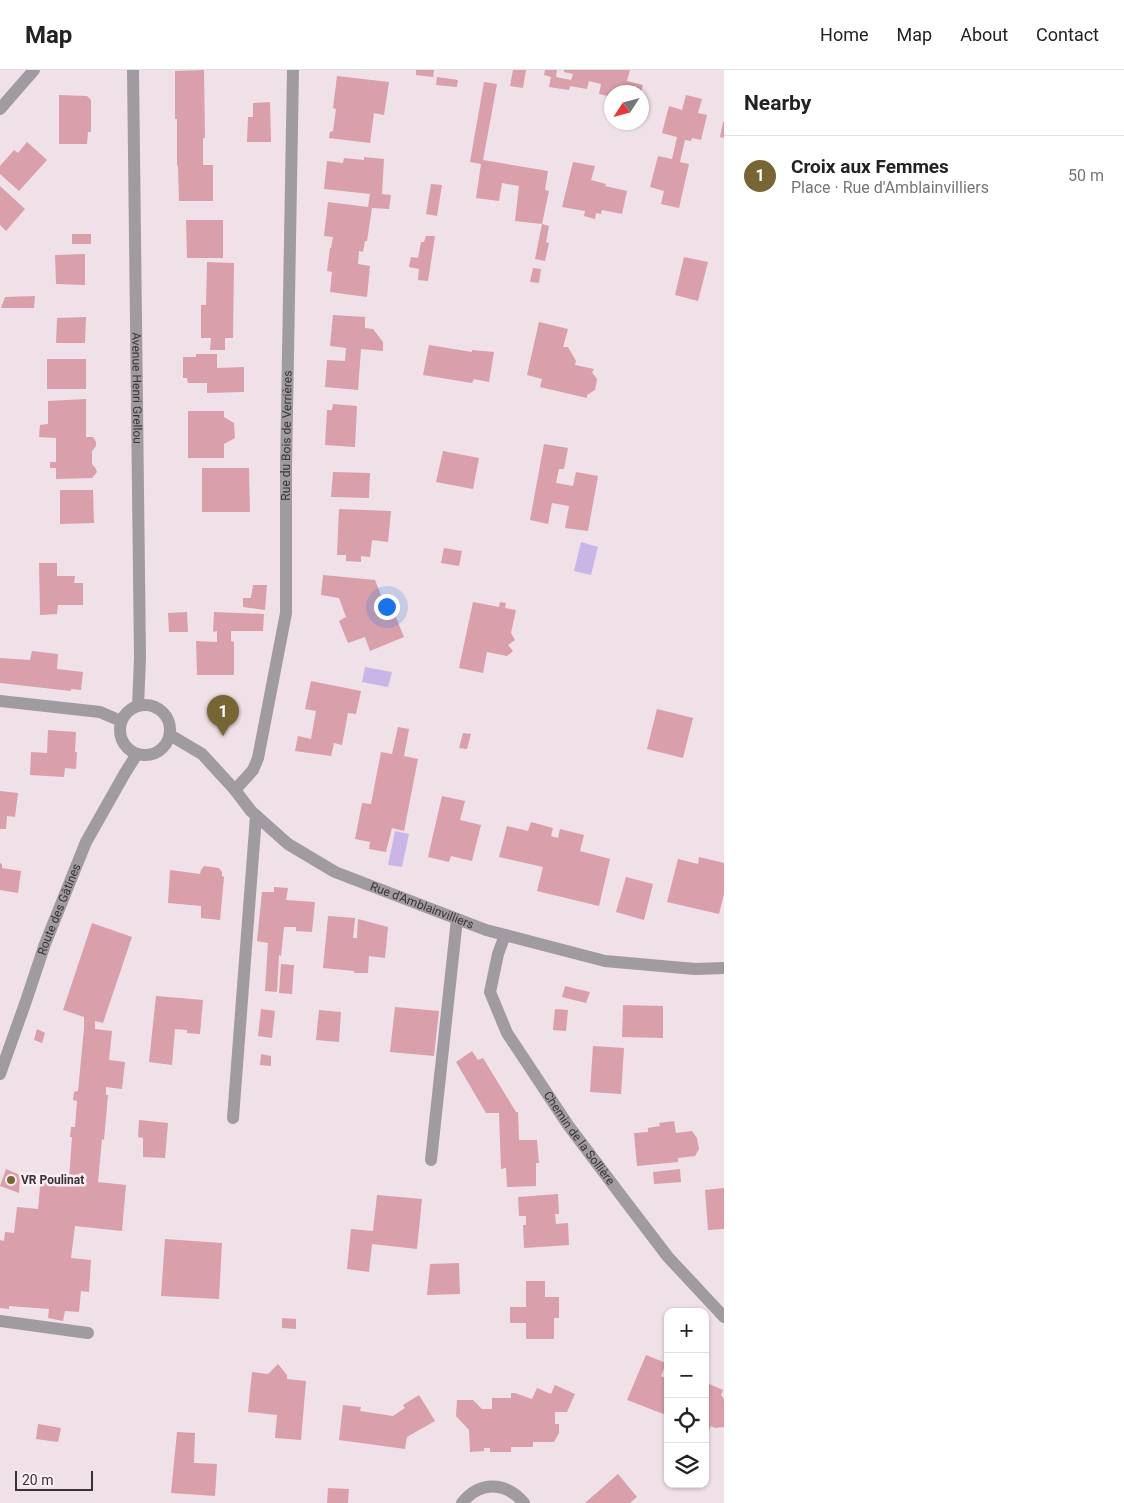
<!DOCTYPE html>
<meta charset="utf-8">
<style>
:root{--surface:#fff;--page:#f2f2f2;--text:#222;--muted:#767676;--line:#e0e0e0;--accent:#776533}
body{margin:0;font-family:Roboto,sans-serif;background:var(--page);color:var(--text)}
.controls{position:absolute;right:15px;bottom:15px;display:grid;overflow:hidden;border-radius:10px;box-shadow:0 1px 4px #0004}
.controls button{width:45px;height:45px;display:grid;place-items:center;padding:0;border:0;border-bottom:1px solid var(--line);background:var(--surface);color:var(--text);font:25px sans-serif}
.compass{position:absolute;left:604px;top:15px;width:45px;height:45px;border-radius:50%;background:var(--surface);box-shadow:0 1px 4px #0004;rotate:234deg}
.scale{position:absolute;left:15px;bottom:12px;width:78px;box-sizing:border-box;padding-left:5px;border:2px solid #393336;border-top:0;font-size:14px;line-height:18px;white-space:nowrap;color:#393336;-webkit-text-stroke:4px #fdedf5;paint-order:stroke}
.you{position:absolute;left:386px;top:536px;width:18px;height:18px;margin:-12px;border:4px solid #fff;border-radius:50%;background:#1a73e8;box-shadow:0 0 0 8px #1a73e833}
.badge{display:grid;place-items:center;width:32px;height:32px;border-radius:50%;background:var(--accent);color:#fff;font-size:16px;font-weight:700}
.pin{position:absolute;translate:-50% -41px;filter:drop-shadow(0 1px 2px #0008)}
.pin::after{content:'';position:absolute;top:26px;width:18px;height:15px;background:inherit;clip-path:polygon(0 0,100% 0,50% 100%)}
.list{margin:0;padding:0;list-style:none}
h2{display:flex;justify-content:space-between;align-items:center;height:65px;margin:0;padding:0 20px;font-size:21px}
h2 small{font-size:16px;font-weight:400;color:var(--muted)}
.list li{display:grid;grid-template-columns:32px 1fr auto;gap:15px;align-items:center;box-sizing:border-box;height:80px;padding:0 20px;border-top:1px solid var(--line)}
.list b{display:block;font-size:19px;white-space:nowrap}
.list p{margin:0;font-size:16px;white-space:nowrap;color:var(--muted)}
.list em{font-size:16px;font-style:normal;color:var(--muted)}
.icon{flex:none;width:28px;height:28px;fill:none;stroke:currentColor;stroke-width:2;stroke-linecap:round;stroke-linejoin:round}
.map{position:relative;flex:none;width:724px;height:1433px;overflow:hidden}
header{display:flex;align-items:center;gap:30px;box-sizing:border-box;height:70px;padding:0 25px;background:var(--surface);border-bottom:1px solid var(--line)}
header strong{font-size:24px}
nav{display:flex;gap:28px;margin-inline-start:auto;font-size:18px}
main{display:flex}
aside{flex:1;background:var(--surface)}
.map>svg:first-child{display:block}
</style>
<header>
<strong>Map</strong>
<nav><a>Home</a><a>Map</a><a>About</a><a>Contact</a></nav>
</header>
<main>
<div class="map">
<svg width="724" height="1433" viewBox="0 0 724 1433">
<rect width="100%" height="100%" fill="#f0e0e8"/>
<!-- water -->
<g fill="#c9b6e6">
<path d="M581 472 598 477 591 505 574 501Z"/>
<path d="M365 597 392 602 388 617 362 612Z"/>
<path d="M395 761 409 764 402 797 388 795Z"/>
</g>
<!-- building -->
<g fill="#d99faa">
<path d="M204 0 205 68H203V95H213V131H179L178 96 177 95V49H175V1Z"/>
<path d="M416 0H434L433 7 416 5Z"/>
<path d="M513 0H526L523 18 510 16Z"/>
<path d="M545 0H557L556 7 571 10 573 4 564 2V0H630L627 11 643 15 641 22H612V27L599 24 601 14 589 11 587 19 570 16 569 20 549 17 551 7 544 5Z"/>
<path d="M337 6 389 12 384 45 374 43 370 73 329 68 330 62 333 61 336 39 333 38Z"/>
<path d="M437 7 458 10 457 17 436 15Z"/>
<path d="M484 12 497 14 483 90 548 101 545 120 549 121 542 154 515 151 519 116 502 113 499 131 476 128 481 94 470 92Z"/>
<path d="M59 25 87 26 91 30V62H88L87 74H59Z"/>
<path d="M686 25 702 29 698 43 707 45 701 70 692 68 691 71 685 70 680 92 689 94 679 138 661 134 664 121 650 117 658 86 672 89 677 67 662 63 669 36 682 40Z"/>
<path d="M270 32 271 72H247L248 47H253V33Z"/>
<path d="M723 52H724V68L720 67Z"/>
<path d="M27 72 47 90 19 121 0 104V96L14 80 18 83Z"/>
<path d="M364 87 384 89 382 124 391 125 389 139 372 138 367 171H365L363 182 359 181 358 194 370 196 367 227 330 222 332 202 327 201 330 178H331L333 167 324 166 328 132 368 137 370 124 324 119 327 91 343 93 344 88 364 90Z"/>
<path d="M573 92 595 96 591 110 606 114 605 116 627 121 622 144 602 140 601 144 596 143 595 149 584 146 585 141 562 137Z"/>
<path d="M431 114 442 115 437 146 426 144Z"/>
<path d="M0 116 25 139 6 161 0 155Z"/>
<path d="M186 150H223V188H187Z"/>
<path d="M542 154 549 156 546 172 549 173 545 191 535 189Z"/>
<rect x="72" y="164" width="19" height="10"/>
<path d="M426 166H435L428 211 418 210 419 199 409 197 411 187 418 188 421 172H424Z"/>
<path d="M85 184V215L56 214 55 185Z"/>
<path d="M684 187 708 192 698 231 675 225Z"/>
<path d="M207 192 234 193 233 268H225V280H210L211 268H201V235H206Z"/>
<path d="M533 198 541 199 539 213 530 212Z"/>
<path d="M35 226 34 238H1L5 227Z"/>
<path d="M333 245 365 247V258L373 259 383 272V281L361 279 358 320 325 317 327 290 345 291 346 278 330 276Z"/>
<path d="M86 247 85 273H56L57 248Z"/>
<path d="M539 252 568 259 563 277H568L576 291 575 295 594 299 592 302 597 309 595 320 587 325V328L540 317 542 309 527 305Z"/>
<path d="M429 275 472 282V280L494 282 489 312 474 309 472 313 423 305Z"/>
<path d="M196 284H217V298L244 297V322L207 323V313H188L187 308H183V287H196Z"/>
<rect x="47" y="289" width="39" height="30"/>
<path d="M86 329V367H93L96 372V376L92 381V394L96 399 97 402 92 408 56 409V398H50V392H56V368L39 367 40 355 48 354V331Z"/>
<path d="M333 334 357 336 355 377 325 375 327 340H332Z"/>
<path d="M188 341H224V347L234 353 235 368 224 374V388H188Z"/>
<path d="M544 374 568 378 564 399H559L556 413 573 416 576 402 598 406 588 461 565 458 569 436 552 433 548 454 530 450Z"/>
<path d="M443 381 479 388 473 419 436 412Z"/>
<path d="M202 398H249L250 442H202Z"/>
<path d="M333 402 370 403 369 428 331 427Z"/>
<path d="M60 420H93L94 453 60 454Z"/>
<path d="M339 439 391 441 388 472 372 470 370 487 361 486V492L346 491V485H337Z"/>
<path d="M444 478 462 481 459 496 441 493Z"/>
<path d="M39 493H57V506H75L74 513H83V535H58L57 544 40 545Z"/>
<path d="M323 505 375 510 389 546 395 545 404 567 370 581 365 567 348 573 339 551 346 547 339 528 321 525Z"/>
<path d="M253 515H267L265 540 243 537V528H251Z"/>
<path d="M473 532 499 537 500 532 506 533 505 538 516 540 511 563 515 570 508 575 513 581 507 586 487 582 483 603 459 598Z"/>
<path d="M187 542 188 562H169L168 543Z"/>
<path d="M214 542 264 544 263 561H231V571L234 572V605H197L196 571 217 572V561L213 562Z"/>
<path d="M32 581 58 584 57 599 83 602 81 620 71 619V621L0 613V588L30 590Z"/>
<path d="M311 611 361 621 356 644 348 643 342 675 334 673 331 686 295 681 298 666 311 669 316 641 305 639Z"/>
<path d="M657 639 693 648 683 688 647 679Z"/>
<path d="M398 657 409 659 404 686 418 689 404 761 392 758 386 782 369 779 370 772 355 769 362 733 371 734 381 682 392 684Z"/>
<path d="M48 660 76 662 75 682H77L76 699 65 698 64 707 30 705 31 682 47 683Z"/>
<path d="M463 663 471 664 467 679 459 678Z"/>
<path d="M0 721 18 723 15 747 7 746 6 759H0Z"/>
<path d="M442 726 465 731 460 750 481 755 472 791 451 786 449 792 428 787Z"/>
<path d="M531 752 553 758 551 766 558 768 560 759 584 765 580 781 610 789 599 836 537 821 543 797 499 787 507 756 528 761Z"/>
<path d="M699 787 724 793V824L719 844 667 832 678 789 698 794Z"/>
<path d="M0 793 2 794V798L21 801 18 823 0 820Z"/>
<path d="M204 796 219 798 222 802V806L224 807 220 850 201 848V836L168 833 170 800 200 804 201 800Z"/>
<path d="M626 807 653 814 644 850 616 842Z"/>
<path d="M274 817 288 818 286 830 315 832 312 862 296 861V857H284L281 886 279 885 277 922 265 921 268 873 257 871 262 822H274Z"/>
<path d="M328 846 355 848 353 868H357L358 849 388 857 385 888 369 886 368 903H354V901L323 898Z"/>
<path d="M92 853 132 867 103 953 95 951V959L112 961 109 990 125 992 122 1019 106 1017V1025H108L104 1070 102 1069 98 1112 126 1115 122 1161 75 1156 71 1188 91 1190 89 1222 81 1221 79 1242 65 1241 63 1251 48 1248 49 1239 9 1236V1239L0 1238V1170L4 1171 5 1162 14 1163 17 1137 38 1139 41 1106 69 1109 72 1067H70L71 1057H75L77 1031 73 1030 74 1022 78 1021 84 959V947L63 940Z"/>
<path d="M281 894 294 895 292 924 279 923Z"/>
<path d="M565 916 590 922 586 933 562 927Z"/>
<path d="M156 926 203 930 200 964 187 963V960L175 959 172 995 149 992Z"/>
<path d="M623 935 663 936V968L622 967Z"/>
<path d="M395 937 439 941 434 986 390 982Z"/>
<path d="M261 939 275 941 272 968 258 966Z"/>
<path d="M555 939 568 940 566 961 553 960Z"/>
<path d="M319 940 341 942 339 972 316 970Z"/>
<path d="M37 959 45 963 42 973 34 970Z"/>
<path d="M593 976 624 978 621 1024 590 1022Z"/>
<path d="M472 981 478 990 483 988 516 1042H518L519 1070H537L539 1093H536V1116L507 1117 506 1098 501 1099 499 1043H486L456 992Z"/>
<path d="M261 984 271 986V996L260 995Z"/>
<path d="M139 1050 168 1053 165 1088 143 1087V1068L138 1067Z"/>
<path d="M674 1051 676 1063 692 1061 697 1068 699 1079 695 1086 678 1088V1092L637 1096 634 1063 648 1062V1058L660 1056 659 1053Z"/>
<path d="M6 1099 20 1105 19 1123 0 1116Z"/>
<path d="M680 1099 681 1112 654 1114 653 1102Z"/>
<path d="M724 1118V1159L708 1160 705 1120Z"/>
<path d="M558 1124 559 1144H555L556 1154 568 1153 569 1175 524 1178 523 1155H526V1146H519L518 1127Z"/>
<path d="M377 1125 422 1129 417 1179 372 1174 369 1202 347 1199 351 1159 373 1161Z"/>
<path d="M165 1169 222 1173 219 1229 161 1226Z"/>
<path d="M459 1193 460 1224 427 1225 430 1194Z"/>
<path d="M526 1211H545V1227H559V1248H554V1269H526V1253H510V1237H526Z"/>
<path d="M282 1248 296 1249V1259L282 1258Z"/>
<path d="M646 1285 666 1293 661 1306 668 1309V1332L666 1337 668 1338V1341L666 1345 627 1330Z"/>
<path d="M278 1294 287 1305V1309L306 1311 301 1370 275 1368 277 1345 248 1342 252 1302 268 1304Z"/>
<path d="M705 1312 723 1320 721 1325 724 1329V1357L715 1358 711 1356 705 1368Z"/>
<path d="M555 1315 575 1324 567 1342H555V1354H559V1363L554 1372H533V1377H511V1382H490V1378H484V1381L470 1382 469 1360 456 1346 457 1330H473L482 1339H492V1328H511V1323H515L532 1329 537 1318 551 1324Z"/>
<path d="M419 1325 435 1351 407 1367 405 1379 339 1370 343 1335 361 1337 360 1341 393 1346 405 1338 403 1335Z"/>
<path d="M38 1354 61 1358 58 1372 36 1369Z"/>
<path d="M177 1362 195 1363 194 1393 217 1394 215 1426 171 1423Z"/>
<path d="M618 1404 637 1427 630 1433H585Z"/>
<path d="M328 1418 349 1419 348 1433H327Z"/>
</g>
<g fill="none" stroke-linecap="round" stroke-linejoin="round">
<!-- service -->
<g stroke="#a09ba0" stroke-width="12">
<path d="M233 1048 256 746"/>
<path d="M431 1090 457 849"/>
<path d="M0 1251 88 1263"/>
</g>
<!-- minor -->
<g stroke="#a09ba0" stroke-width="12">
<path id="s1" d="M133 0 140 588 138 636"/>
<path d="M0 39 34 0"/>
<path id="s2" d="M235 720 253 700 258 688 286 543V397L293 0"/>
<path id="s3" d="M505 865 498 884 490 922 507 963 568 1055 626 1132 668 1187 724 1247"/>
<path id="s4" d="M0 1004 26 931 45 874 86 772 125 703 137 684"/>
<path d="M462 1433C480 1410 506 1412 524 1433"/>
</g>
<!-- tertiary -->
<g stroke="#a09ba0" stroke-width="12">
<path d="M0 631 100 642 121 651"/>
<circle cx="145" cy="660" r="25"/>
<path id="s5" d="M170 665 202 684 235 720 251 741 288 774 335 802 486 860 605 891 695 899 724 898"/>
</g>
</g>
<!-- markers -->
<circle fill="#776533" stroke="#fdedf5" stroke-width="2" cx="11" cy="1110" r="5"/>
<g text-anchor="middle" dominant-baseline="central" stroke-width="5" stroke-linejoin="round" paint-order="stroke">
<!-- street labels -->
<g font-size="12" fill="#393336" stroke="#fdedf5">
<text stroke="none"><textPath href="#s1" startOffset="318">Avenue Henri Grellou</textPath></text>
<text stroke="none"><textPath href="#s2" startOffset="365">Rue du Bois de Verrières</textPath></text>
<text stroke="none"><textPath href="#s5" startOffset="310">Rue d'Amblainvilliers</textPath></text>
<text stroke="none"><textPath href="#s4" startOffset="175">Route des Gâtines</textPath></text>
<text stroke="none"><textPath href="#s3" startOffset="231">Chemin de la Sollière</textPath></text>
</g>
<!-- poi labels -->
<g font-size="12" font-weight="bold" fill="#393336" stroke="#fdedf5" text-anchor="start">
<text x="21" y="1110">VR Poulinat</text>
</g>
</g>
</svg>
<div class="controls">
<button>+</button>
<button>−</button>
<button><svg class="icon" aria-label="locate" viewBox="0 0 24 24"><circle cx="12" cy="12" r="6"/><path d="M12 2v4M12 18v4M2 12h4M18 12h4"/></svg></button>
<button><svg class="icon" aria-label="layers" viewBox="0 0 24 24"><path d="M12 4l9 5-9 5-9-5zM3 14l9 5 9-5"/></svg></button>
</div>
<svg class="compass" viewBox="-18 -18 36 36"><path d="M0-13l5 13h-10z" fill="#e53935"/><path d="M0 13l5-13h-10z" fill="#767676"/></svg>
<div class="scale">20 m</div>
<div class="you"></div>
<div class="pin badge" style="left:223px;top:666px">1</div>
</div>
<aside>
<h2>Nearby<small></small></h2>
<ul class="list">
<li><span class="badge">1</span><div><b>Croix aux Femmes</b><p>Place · Rue d'Amblainvilliers</p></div><em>50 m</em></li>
</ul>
</aside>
</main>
